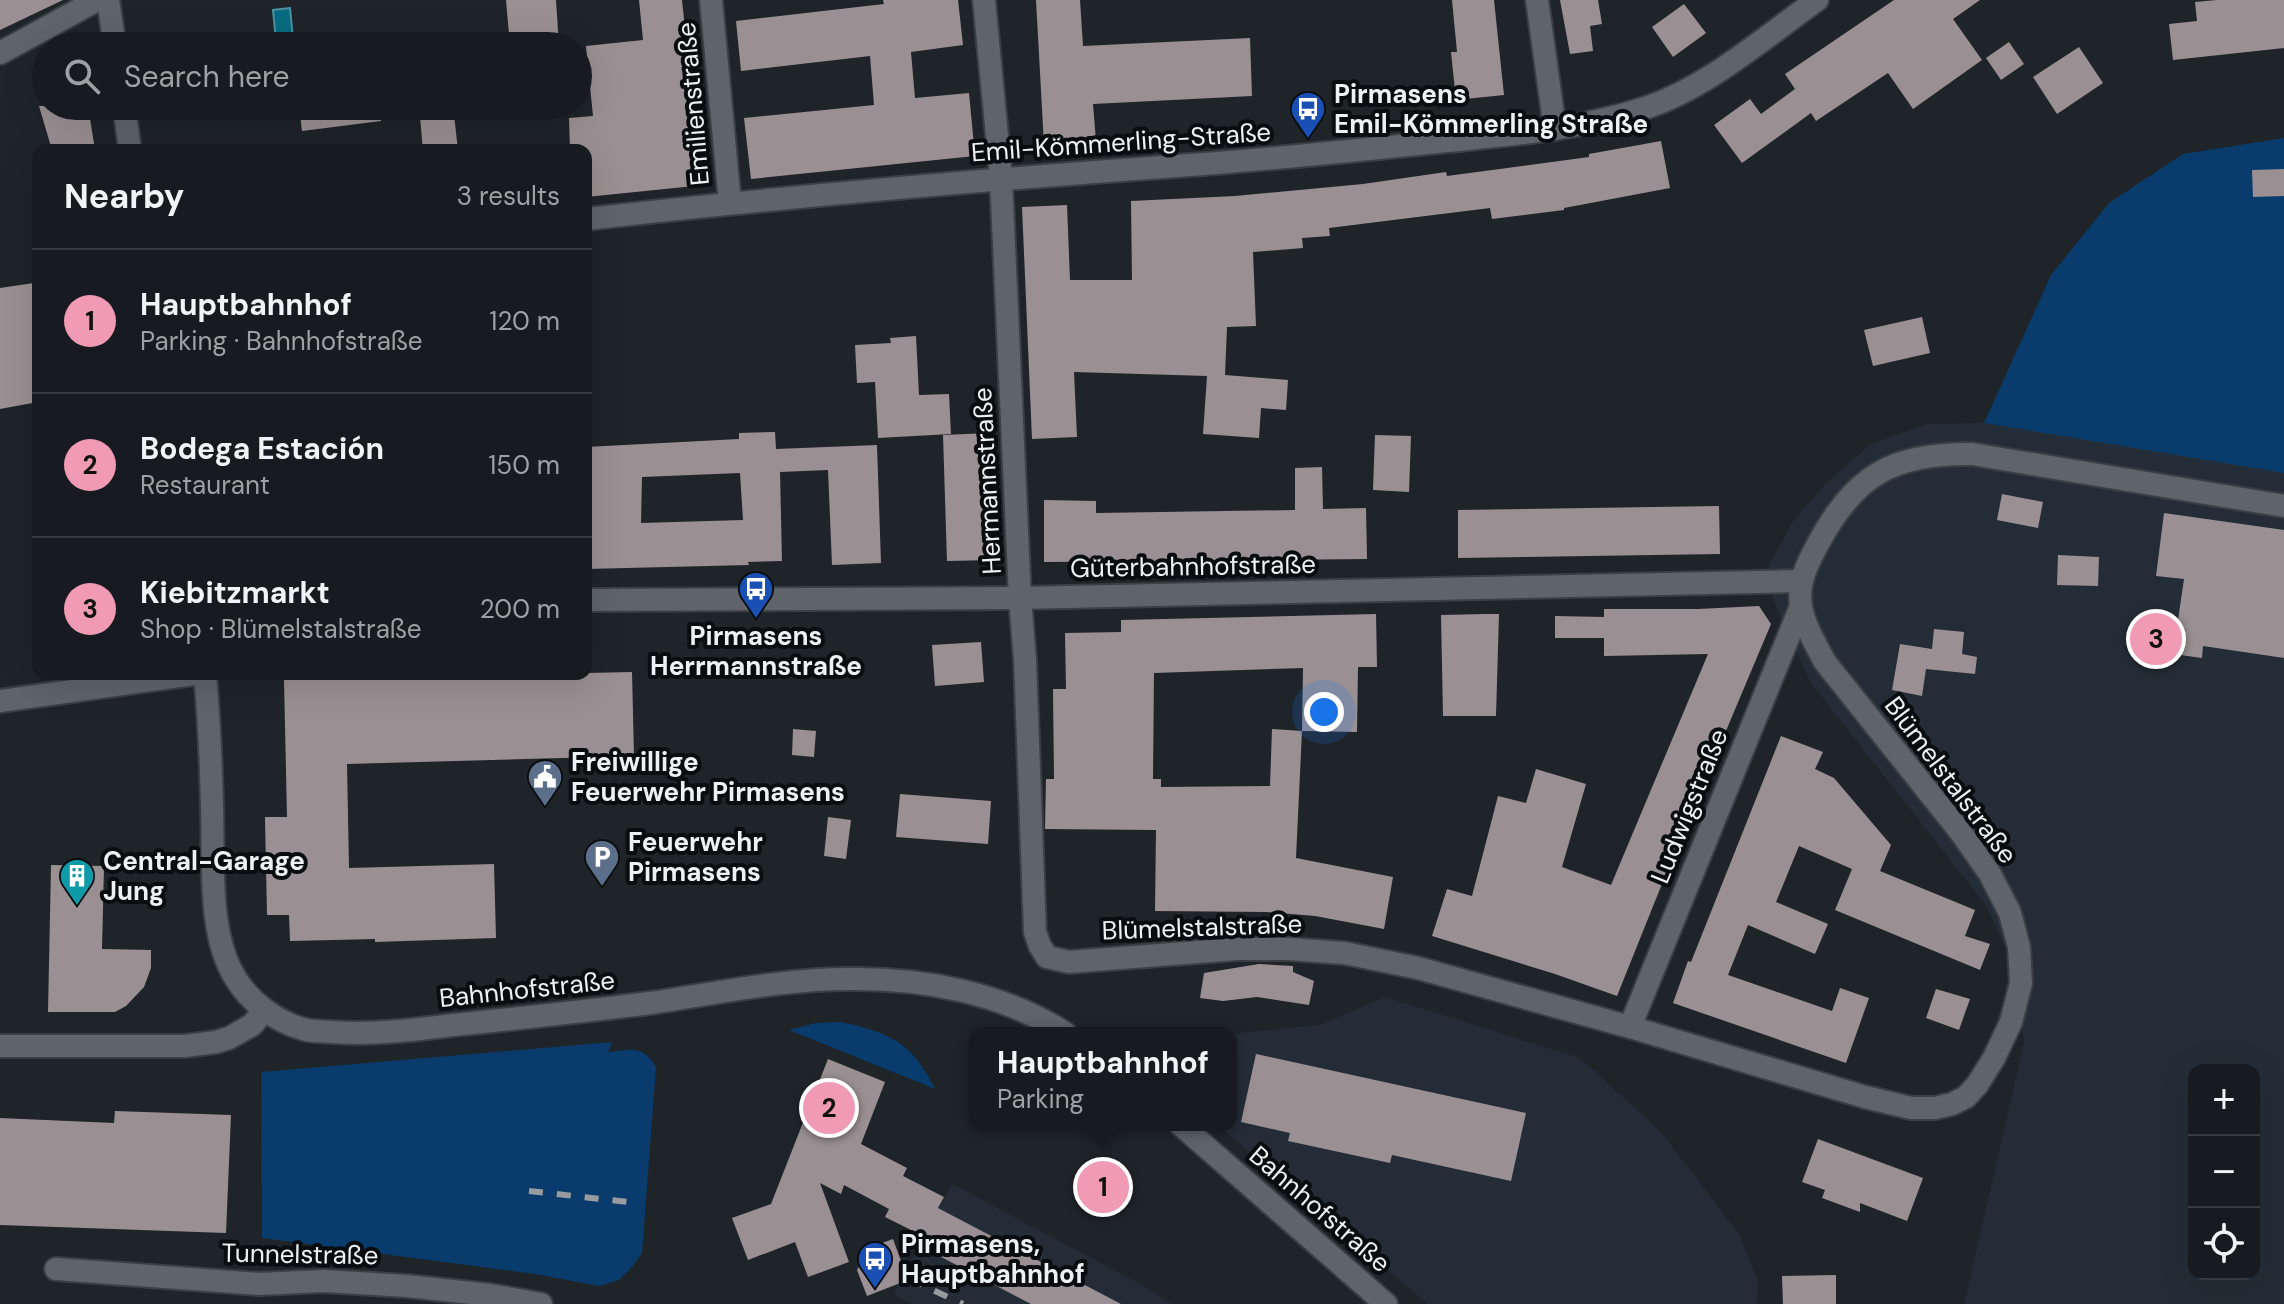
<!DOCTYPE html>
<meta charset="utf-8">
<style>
:root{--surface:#171b1f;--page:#202428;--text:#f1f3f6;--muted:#9ea1a4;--line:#36393d;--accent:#f09ab6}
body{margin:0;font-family:"DM Sans",sans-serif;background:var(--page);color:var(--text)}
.controls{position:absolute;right:24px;bottom:24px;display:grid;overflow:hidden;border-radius:16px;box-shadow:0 8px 32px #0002}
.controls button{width:72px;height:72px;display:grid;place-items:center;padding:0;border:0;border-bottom:2px solid var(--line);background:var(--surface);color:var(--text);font:40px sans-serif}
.you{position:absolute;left:1324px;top:712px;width:28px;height:28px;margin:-20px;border:6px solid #fff;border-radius:50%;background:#1a73e8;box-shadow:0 0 0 12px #1a73e833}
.badge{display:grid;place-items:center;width:52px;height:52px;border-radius:50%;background:var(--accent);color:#111;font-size:26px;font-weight:700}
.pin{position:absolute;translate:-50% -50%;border:4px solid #fff;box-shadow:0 2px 8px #0006}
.popup{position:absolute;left:969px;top:1027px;width:268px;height:104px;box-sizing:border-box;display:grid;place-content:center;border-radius:16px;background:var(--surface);filter:drop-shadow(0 2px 6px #0005);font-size:26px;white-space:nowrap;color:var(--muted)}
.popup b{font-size:30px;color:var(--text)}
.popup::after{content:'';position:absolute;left:50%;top:100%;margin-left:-16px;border:16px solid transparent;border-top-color:var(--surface)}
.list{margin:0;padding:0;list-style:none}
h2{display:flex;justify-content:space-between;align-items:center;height:104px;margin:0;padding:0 32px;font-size:34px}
h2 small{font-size:26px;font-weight:400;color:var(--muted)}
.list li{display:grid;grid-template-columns:52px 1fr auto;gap:24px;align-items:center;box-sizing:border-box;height:144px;padding:0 32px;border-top:2px solid var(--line)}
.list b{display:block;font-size:30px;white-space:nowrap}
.list p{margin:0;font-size:26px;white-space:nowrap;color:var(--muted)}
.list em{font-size:26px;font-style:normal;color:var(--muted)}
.icon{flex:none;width:44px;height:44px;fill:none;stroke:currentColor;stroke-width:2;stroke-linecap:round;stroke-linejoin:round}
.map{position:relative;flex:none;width:2284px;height:1304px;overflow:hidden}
.search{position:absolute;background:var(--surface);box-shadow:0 8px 32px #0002;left:32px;top:32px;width:560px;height:88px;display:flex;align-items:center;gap:20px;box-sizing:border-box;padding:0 28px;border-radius:44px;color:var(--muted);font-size:30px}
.panel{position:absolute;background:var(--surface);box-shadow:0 8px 32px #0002;left:32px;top:144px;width:560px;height:536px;border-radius:16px}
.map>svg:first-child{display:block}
</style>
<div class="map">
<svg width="2284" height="1304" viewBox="0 0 2284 1304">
<rect width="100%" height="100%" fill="#1f2429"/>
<!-- built -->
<g fill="#242d37" fill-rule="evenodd">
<path d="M1984 423 2284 473V1304H1964L2024 1043 2013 963 1985 904 1811 683 1773 600 1769 565 1792 523 1824 485 1871 444 1927 424ZM2194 1070H2254V1274H2194Z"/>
<path d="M1385 997 1580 1058 1661 1132 1739 1234 1758 1281 1757 1304H1428L1218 1125H1231V1034L1320 1025Z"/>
<path d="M952 1184 1144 1286 1172 1304H912L893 1294Z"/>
</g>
<!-- green -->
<g fill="#093c6c">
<path d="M2284 138V473L1984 423 2051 275 2109 203 2183 154Z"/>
<path d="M841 1022C891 1033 911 1042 935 1089L789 1030 816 1023Z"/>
<path d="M612 1042 608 1052C632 1050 642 1044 656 1067L642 1253 632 1267 619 1280 599 1286 535 1274 262 1238 261 1072Z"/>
</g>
<!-- water -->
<path fill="#096b81" stroke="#4d93a4" stroke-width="2" d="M290 8 293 39 276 41 273 10Z"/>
<!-- building -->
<g fill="#9a9093" fill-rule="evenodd">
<path d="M0 0H63L0 30Z"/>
<path d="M506 0H556L559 46H510Z"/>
<path d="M639 0H682L686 38H680L690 130 699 129 704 185 586 197V150H570L569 118 593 116 586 46 643 40Z"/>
<path d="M883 0H958L963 45 911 52 915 98 969 93 975 156 751 179 744 118 874 105 870 56 741 71 736 21 884 4Z"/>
<path d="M1036 0H1080L1083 46 1250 38 1252 96 1093 104 1096 141 1044 145Z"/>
<path d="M1452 0H1494L1504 95 1456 100 1451 52H1457Z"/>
<path d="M1560 0H1598L1602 24 1590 26 1593 51 1570 54Z"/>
<path d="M1894 0H1980L1953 19 1982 60 1913 109 1888 73 1816 121 1811 113 1742 163 1714 125 1750 99 1761 114 1795 89 1785 74Z"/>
<path d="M2217 0H2284V48L2173 60 2169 24 2197 21 2195 2Z"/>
<path d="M1684 4 1706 33 1673 57 1652 27Z"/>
<path d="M2009 42 2024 64 2001 80 1986 58Z"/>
<path d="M2079 47 2103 83 2057 114 2033 77Z"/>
<path d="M39 106H88L95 150H52Z"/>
<path d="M299 106H380L381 121 302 131Z"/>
<path d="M419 106H453L458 150H423Z"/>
<path d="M1661 141 1670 188 1564 208V210L1492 219 1490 208 1329 228 1330 236 1302 238 1303 248 1253 252 1256 326 1227 327 1225 375 1288 380 1286 410 1261 408 1259 438 1203 434 1207 376 1074 372 1077 437 1032 439 1022 207 1067 205 1070 280H1132L1131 201 1235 196 1363 184 1446 172 1447 176 1589 157V154Z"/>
<path d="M2284 169V196L2253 197 2252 170Z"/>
<path d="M34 283 38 314V402L0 409V288Z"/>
<path d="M1922 317 1930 353 1873 366 1864 330Z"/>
<path d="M916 336 919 395 949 394 951 434 878 438 875 382 857 383 855 345 891 343 890 338Z"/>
<path d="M775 432 776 449 877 445 881 563 832 565 828 470 780 472 782 561 748 562 749 565 586 569V447L739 439V433ZM740 473 743 520 641 523 642 477Z"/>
<path d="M990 433 994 560 947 561 943 435Z"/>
<path d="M1375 435 1411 436 1409 492 1373 490Z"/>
<path d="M1322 467 1323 509 1366 508 1367 559 1044 562V500L1096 501V513L1295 510V468Z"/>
<path d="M2002 494 2043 502 2038 528 1997 520Z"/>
<path d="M1719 506 1720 554 1458 558V510Z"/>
<path d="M2164 513 2284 530V658L2203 646 2202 658 2173 654 2184 579 2156 576Z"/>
<path d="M2058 555 2099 557 2098 586 2057 585Z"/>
<path d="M1759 606 1771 624 1672 859 1617 996 1555 974 1432 936 1447 889 1472 896 1498 796 1526 803 1536 769 1586 784 1562 867 1611 885 1708 654 1604 656V638H1555V616L1604 617V609H1698Z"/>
<path d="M1376 614 1377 667H1358L1357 732 1302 731 1296 858 1393 877 1384 929 1315 916 1267 912 1155 911 1156 830 1045 829 1046 779H1054L1053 689H1066L1065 633 1121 632V620ZM1303 668 1302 731 1272 729 1270 786 1161 787V779H1153L1154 673Z"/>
<path d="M1486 614H1499L1496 716H1443L1441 615Z"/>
<path d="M1934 629 1964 632 1962 654 1977 657 1975 674 1926 669 1922 696 1892 690 1900 644 1932 649Z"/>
<path d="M981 642 984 682 935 686 932 645Z"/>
<path d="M632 672 634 756 347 764 349 868 494 864 496 938 375 942V939L290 941 289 915H267L265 817H287L284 680Z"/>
<path d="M793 729 816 731 814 757 792 755Z"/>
<path d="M1781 736 1823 752 1815 769 1834 778 1891 845 1880 871 1975 910 1965 936 1990 944 1980 970 1835 910 1852 869 1799 846 1776 902 1828 924 1815 954 1748 925 1728 975 1832 1011 1840 988 1869 998 1846 1063 1673 1003 1688 961 1691 962Z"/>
<path d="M900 794 991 801 988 844 896 837Z"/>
<path d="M828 817 851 820 846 859 824 856Z"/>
<path d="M51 865 104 866 102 949 151 950V968L144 987 126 1006 115 1012H48Z"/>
<path d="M1259 964 1293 966V972L1314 981 1309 1005 1257 997 1223 1001 1200 998 1204 973Z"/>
<path d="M1936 989 1970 999 1959 1030 1926 1018Z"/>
<path d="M1256 1054 1526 1113 1511 1181 1392 1155 1390 1163 1288 1141 1290 1133 1241 1122Z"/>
<path d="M828 1059 885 1082 861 1144 907 1168 903 1176 944 1197 938 1208 1121 1304H1031L901 1236 913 1231 885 1217 889 1209 844 1185 841 1194 820 1183 849 1262 808 1277 795 1242 748 1260 732 1218 771 1204Z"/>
<path d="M115 1111 231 1115 226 1233 0 1225V1118L114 1123Z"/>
<path d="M1818 1139 1923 1178 1907 1221 1860 1203V1212L1822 1198 1825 1190 1802 1182Z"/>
<path d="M893 1239 908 1280 867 1296 857 1270 869 1248Z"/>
<path d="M1836 1275V1304H1783L1782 1276Z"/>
</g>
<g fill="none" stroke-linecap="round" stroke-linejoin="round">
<defs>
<g id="minor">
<path d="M711 0 730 203"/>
<path d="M984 0 1001 178 1020 598 1025 660 1035 932 1040 946 1047 957 1069 962 1237 949H1289L1344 953 1418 968 1630 1027 1865 1097 1911 1108H1935L1952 1104 1966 1097 1977 1085 1994 1058 2011 1022 2021 983 2019 947 2010 913 1990 874 1962 834 1825 662C1816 645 1804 625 1801 606 1797 583 1808 562 1819 542 1856 473 1896 453 1972 454L2284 506"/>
<path d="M1537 0 1555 129"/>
<path d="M0 53 97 0"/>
<path d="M586 219C783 197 980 180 1177 166 1264 160 1351 151 1438 142 1507 135 1578 130 1645 108 1707 88 1765 37 1817 0"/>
<path d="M586 600 1020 598 1801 581"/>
<path d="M0 701 194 674"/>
<path d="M1630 1027 1801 606"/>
<path d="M0 1046H185L216 1042 229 1038 252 1025 265 1010"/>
<path d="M56 1269 259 1284 324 1281 407 1286 490 1295 541 1304"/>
</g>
<g id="tertiary">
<path d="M108 0 115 46"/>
<path d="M124 106 130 150"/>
<path d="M205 674C209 718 211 763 212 807 214 859 207 934 236 979 250 1002 277 1022 303 1029 312 1032 323 1031 333 1032 373 1035 413 1030 453 1025 522 1018 590 1011 658 1002 722 992 786 979 850 979 924 978 1002 993 1065 1033"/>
<path d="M1181 1125 1386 1304"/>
</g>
</defs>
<!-- minor casing -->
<use href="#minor" stroke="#3b3f44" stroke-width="26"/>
<!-- tertiary casing -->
<use href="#tertiary" stroke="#3b3f44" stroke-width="26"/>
<!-- minor -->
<use href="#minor" stroke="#5e646a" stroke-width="22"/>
<!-- tertiary -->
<use href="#tertiary" stroke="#5e646a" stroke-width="22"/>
<!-- rail -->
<g stroke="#989ca0" stroke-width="6" stroke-dasharray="14 14" stroke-linecap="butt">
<path d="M529 1191 637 1203"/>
<path d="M909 1279 963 1304"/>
</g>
</g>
<!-- icons -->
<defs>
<symbol id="bus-pin" viewBox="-11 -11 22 30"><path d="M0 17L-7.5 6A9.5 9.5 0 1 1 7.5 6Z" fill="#1a4fb4" stroke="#0a0d0f"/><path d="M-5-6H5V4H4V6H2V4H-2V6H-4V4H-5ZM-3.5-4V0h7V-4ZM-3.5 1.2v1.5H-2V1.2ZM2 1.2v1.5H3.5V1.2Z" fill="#fff"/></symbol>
<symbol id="civic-pin" viewBox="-11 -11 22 30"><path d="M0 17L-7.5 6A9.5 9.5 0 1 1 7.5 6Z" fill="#5c6f8a" stroke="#0a0d0f"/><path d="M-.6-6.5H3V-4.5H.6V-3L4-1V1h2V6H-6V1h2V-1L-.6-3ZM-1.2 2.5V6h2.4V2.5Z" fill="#fff"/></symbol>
<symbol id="parking-pin" viewBox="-11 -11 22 30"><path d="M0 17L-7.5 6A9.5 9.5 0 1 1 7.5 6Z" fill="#5c6f8a" stroke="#0a0d0f"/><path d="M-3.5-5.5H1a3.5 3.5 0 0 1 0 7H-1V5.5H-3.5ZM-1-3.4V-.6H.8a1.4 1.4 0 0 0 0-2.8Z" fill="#fff"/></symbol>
<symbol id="building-pin" viewBox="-11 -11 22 30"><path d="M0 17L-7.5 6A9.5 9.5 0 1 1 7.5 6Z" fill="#0f9aa8" stroke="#0a0d0f"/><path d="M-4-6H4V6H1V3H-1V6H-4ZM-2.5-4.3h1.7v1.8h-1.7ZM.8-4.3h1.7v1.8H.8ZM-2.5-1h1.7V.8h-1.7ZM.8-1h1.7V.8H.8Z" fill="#fff"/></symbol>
</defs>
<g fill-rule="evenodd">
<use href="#bus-pin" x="1288" y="89" width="40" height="54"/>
<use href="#bus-pin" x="736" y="569" width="40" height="54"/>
<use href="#civic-pin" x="525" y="757" width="40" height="54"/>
<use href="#parking-pin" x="582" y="837" width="40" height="54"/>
<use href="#building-pin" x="57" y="856" width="40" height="54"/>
<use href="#bus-pin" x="855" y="1239" width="40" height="54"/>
</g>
<g text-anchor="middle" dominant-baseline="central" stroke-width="8" stroke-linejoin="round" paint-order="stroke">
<!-- poi labels -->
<g font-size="26" font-weight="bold" fill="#edf0f4" stroke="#0a0d0f" text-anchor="start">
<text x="1334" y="94">Pirmasens<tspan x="1334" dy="30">Emil-Kömmerling Straße</tspan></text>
<text x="756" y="636" text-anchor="middle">Pirmasens<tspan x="756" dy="30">Herrmannstraße</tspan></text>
<text x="571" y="762">Freiwillige<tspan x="571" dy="30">Feuerwehr Pirmasens</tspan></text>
<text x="628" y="842">Feuerwehr<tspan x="628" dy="30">Pirmasens</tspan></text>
<text x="103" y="861">Central-Garage<tspan x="103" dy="30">Jung</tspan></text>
<text x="901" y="1244">Pirmasens,<tspan x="901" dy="30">Hauptbahnhof</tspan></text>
</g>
<!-- street labels -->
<g font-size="26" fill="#edf0f4" stroke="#0a0d0f">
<text transform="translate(693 104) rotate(-95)">Emilienstraße</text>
<text transform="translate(1121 142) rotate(-4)">Emil-Kömmerling-Straße</text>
<text transform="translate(987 481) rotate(-93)">Hermannstraße</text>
<text transform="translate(1193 566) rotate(-1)">Güterbahnhofstraße</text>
<text transform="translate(1951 780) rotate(53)">Blümelstalstraße</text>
<text transform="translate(1689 806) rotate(-68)">Ludwigstraße</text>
<text transform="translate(1202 927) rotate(-2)">Blümelstalstraße</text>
<text transform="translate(527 989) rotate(-6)">Bahnhofstraße</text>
<text transform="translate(1320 1209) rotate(41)">Bahnhofstraße</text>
<text transform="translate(300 1254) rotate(1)">Tunnelstraße</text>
</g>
</g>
</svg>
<div class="controls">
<button>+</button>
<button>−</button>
<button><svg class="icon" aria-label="locate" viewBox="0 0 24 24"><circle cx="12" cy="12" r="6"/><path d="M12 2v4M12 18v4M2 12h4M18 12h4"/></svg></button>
</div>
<div class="you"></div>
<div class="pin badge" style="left:1103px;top:1187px">1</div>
<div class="popup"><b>Hauptbahnhof</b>Parking</div>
<div class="pin badge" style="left:829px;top:1108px">2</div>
<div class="pin badge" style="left:2156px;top:639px">3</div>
<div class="search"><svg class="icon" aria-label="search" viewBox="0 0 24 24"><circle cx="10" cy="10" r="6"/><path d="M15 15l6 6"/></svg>Search here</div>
<section class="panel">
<h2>Nearby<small>3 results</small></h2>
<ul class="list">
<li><span class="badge">1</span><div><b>Hauptbahnhof</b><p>Parking · Bahnhofstraße</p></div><em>120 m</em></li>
<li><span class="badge">2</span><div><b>Bodega Estación</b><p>Restaurant</p></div><em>150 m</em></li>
<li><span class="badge">3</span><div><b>Kiebitzmarkt</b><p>Shop · Blümelstalstraße</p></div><em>200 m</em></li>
</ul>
</section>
</div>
